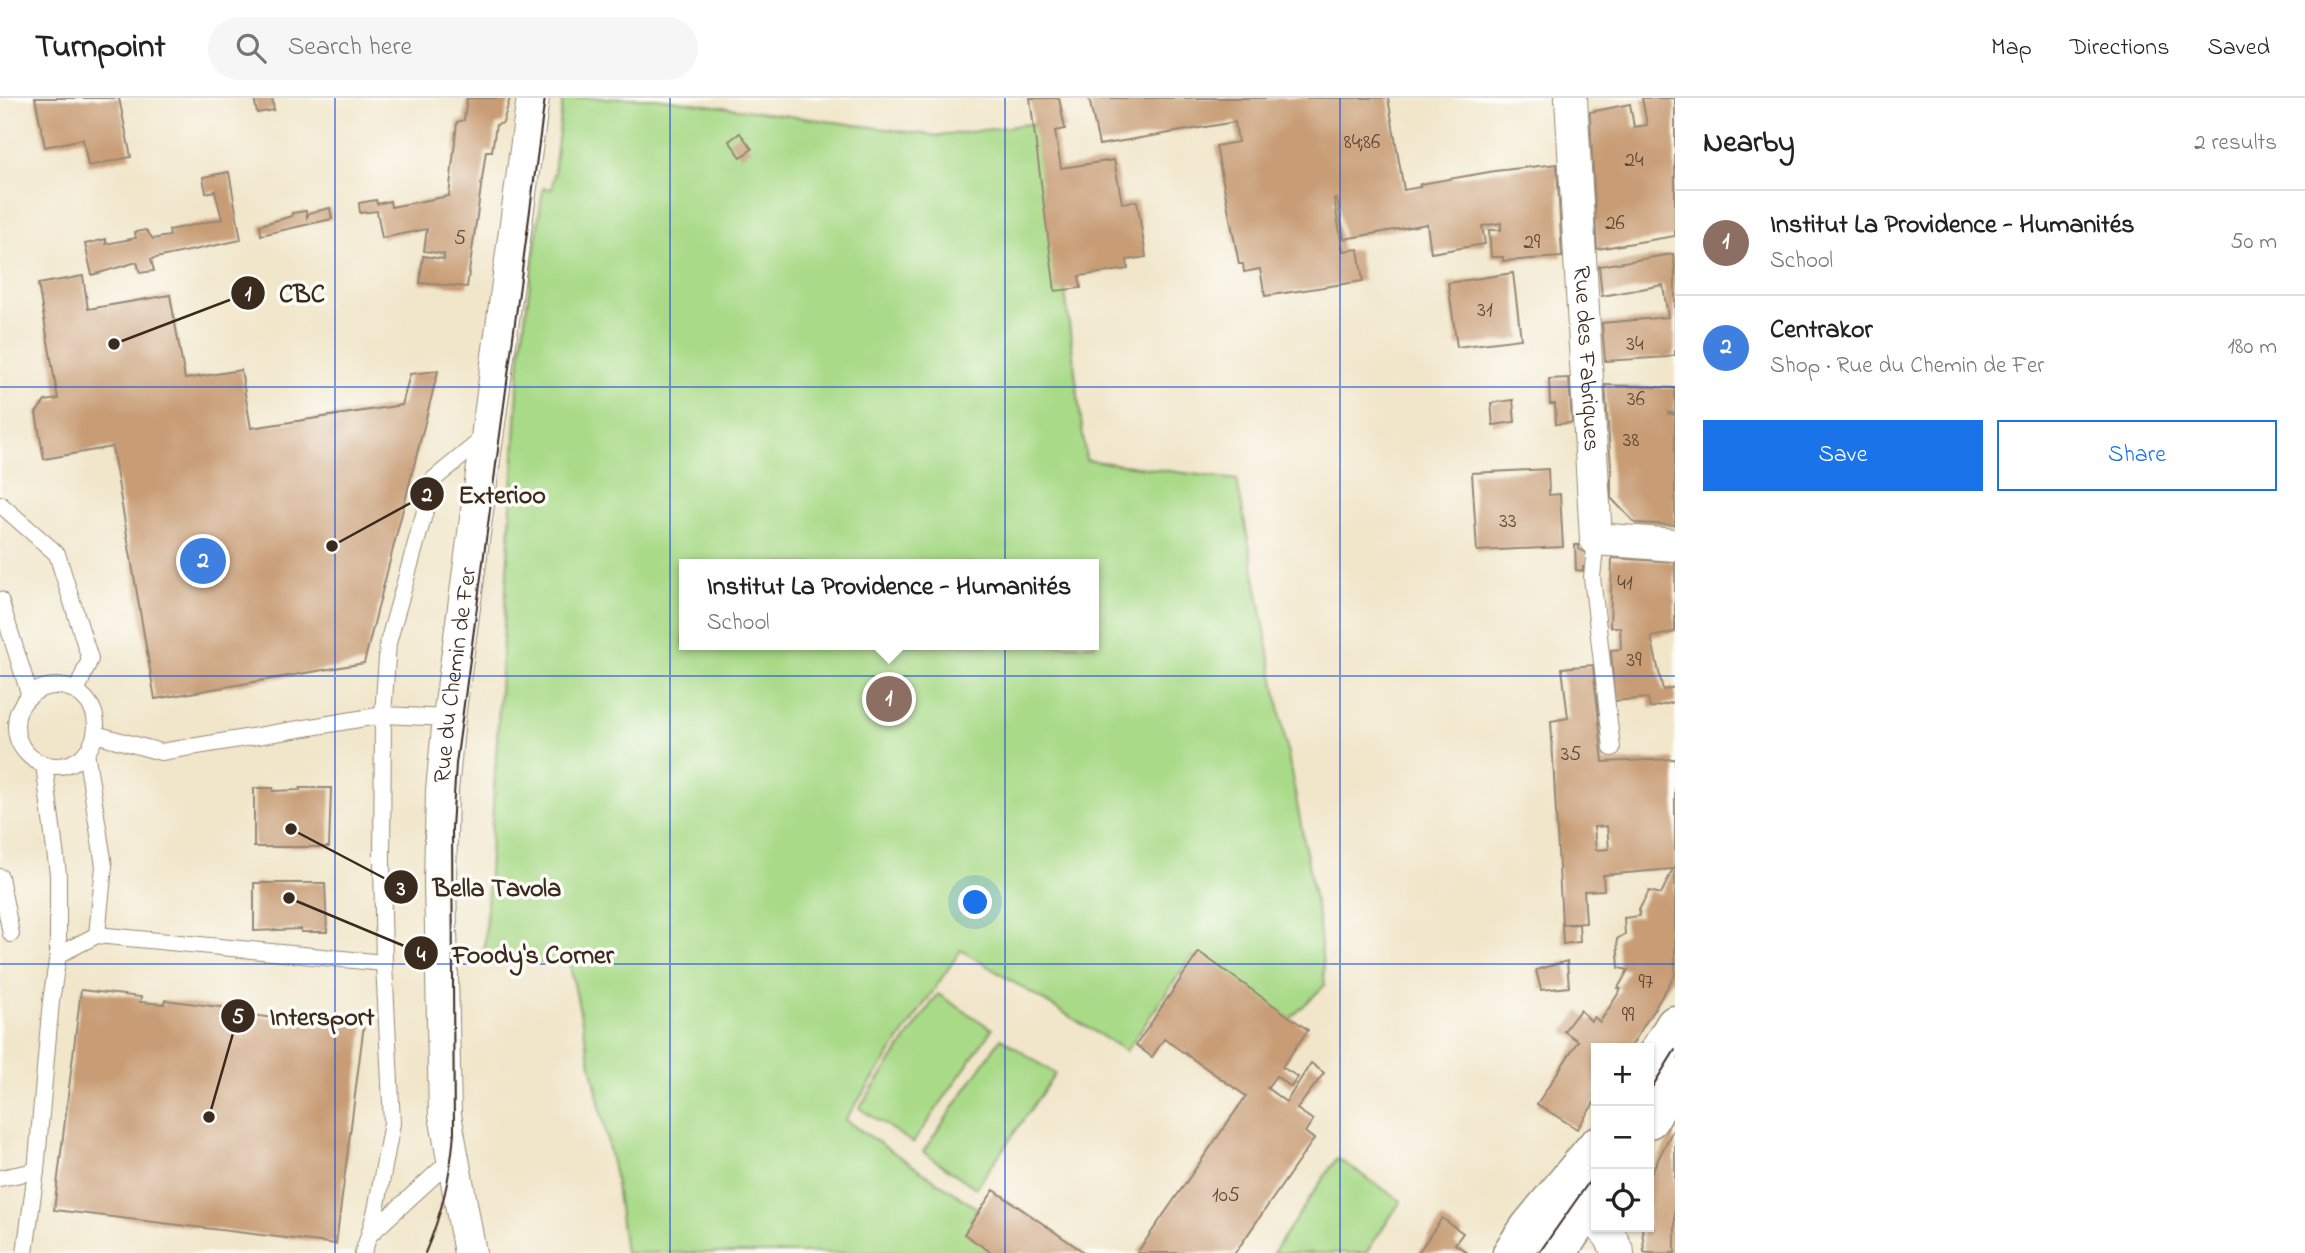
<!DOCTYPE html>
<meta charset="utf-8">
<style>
:root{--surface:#fff;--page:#f6f6f6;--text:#222;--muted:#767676;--line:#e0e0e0;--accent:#1a73e8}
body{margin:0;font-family:"Indie Flower",sans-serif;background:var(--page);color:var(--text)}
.controls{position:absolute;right:21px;bottom:21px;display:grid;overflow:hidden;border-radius:0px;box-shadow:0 2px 5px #0004}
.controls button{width:63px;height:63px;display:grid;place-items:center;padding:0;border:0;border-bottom:2px solid var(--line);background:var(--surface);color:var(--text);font:35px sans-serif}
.you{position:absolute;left:976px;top:805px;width:24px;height:24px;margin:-18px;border:5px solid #fff;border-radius:50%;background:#1a73e8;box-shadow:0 0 0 10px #1a73e833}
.badge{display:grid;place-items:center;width:46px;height:46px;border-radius:50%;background:var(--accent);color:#fff;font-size:23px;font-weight:700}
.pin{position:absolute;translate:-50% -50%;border:4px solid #fff;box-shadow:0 2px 7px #0006}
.popup{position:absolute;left:679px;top:461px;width:420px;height:91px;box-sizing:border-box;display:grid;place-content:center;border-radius:0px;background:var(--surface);filter:drop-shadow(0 2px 5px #0005);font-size:23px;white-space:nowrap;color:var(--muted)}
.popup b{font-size:26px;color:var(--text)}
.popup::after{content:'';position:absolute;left:50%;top:100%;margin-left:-14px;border:14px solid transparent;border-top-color:var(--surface)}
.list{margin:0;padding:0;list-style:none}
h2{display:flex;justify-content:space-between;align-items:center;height:91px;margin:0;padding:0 28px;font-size:30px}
h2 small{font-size:23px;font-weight:400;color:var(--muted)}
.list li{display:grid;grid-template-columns:46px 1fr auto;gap:21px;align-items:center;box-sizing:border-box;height:105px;padding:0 28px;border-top:2px solid var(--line)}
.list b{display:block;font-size:26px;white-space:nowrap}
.list p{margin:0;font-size:23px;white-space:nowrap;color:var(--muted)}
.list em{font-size:23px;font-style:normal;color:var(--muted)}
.actions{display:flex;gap:14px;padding:21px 28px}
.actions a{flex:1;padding:16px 0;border:2px solid var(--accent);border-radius:0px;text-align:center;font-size:24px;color:var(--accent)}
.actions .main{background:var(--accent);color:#fff}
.icon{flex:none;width:38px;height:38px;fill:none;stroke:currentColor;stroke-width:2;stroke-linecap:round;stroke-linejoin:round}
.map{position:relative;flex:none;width:1675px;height:1155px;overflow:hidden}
header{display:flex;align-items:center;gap:42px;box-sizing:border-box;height:98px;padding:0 35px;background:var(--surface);border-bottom:2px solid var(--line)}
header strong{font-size:33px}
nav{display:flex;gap:38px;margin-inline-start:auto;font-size:24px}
.search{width:490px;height:63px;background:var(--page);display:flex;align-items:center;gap:18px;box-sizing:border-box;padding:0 24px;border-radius:38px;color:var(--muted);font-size:26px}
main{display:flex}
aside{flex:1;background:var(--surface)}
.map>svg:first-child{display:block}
</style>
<header>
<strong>Turnpoint</strong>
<div class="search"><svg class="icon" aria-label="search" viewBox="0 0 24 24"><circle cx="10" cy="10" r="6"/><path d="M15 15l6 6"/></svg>Search here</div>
<nav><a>Map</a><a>Directions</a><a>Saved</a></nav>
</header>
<main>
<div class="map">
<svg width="1675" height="1155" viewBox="0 0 1675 1155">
<rect width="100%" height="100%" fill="#fdfcf7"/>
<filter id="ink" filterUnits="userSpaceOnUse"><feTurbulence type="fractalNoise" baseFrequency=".0143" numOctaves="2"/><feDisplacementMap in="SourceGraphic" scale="14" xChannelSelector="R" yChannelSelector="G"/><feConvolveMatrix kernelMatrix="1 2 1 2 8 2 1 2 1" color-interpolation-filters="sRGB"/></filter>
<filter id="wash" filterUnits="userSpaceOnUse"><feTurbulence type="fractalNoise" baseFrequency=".00686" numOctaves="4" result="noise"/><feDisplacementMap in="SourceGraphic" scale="28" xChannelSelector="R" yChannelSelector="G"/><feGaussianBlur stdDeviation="1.57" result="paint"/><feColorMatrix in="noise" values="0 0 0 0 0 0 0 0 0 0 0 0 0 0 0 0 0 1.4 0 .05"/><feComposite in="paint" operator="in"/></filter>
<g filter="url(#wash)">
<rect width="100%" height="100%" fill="#f1e6ca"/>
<!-- green -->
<g fill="#a9da88" stroke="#728253" stroke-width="2" fill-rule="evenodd">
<path d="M563 0H656L939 38 1044 24 1086 362 1237 382 1318 819 1325 887 1287 924 1192 858 1126 953 961 852 845 1022 978 1111 970 1123 1016 1155H625L615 1079 570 867 484 859 520 258 543 90 552 91ZM684 466H1094V547H684Z"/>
<path d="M938 896 992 931 913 1045 859 1010Z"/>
<path d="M1001 940 1055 976 976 1090 923 1054Z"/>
<path d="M1337 1060 1401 1103 1366 1155H1273Z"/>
</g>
<g id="blocks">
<!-- building -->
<g fill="#c89c75" fill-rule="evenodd">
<path d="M35 0H119L131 59 88 68 83 41 45 49Z"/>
<path d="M254 0H272L274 12 257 15Z"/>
<path d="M467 0H510L503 25 496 27 492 53H486L467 189 420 185 423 158 444 161V156L424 153 427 131 382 140 377 113 360 115 359 105 376 102 377 106 390 103 391 109 449 98 457 24 464 22Z"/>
<path d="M1030 0H1059L1065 31 1055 33 1061 70 1114 62 1122 105 1137 103 1146 159 1127 162 1128 171 1079 178 1081 190 1055 193Z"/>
<path d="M1089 0H1388L1404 92 1420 89V86L1495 73 1557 66 1562 159 1503 163V159H1491L1489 132H1501V125L1482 128 1485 146 1431 155 1427 126 1344 141 1337 101H1334L1343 153 1358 151 1363 183 1265 198 1260 171 1244 174 1243 166H1239L1216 48 1238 44 1235 24 1099 47Z"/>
<path d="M1642 0H1675V138L1597 151 1590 14 1630 6 1634 29 1647 27Z"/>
<path d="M740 35 752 51 741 59 729 43Z"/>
<path d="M229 74 241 142 151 161 154 173 140 175 137 164 92 177 85 146 106 141V146L136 140 135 134 146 132 153 141 163 139 170 138 169 132 222 121 215 93 206 95 203 79Z"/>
<path d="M330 110 332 121 261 137 260 127 292 118V115L306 113 307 119 309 115Z"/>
<path d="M1673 156 1675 170V257L1668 259 1605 263 1602 225 1668 219 1663 187 1602 198 1599 168Z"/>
<path d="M1513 175 1521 241 1457 249 1448 185Z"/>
<path d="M83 178 88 211 170 197 185 281 241 272 251 330 402 307 410 276 438 273 364 565 155 601 112 349 44 361 36 315 45 303 58 301 38 186Z"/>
<path d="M1569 280 1572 325 1556 326 1555 306H1550L1549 281Z"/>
<path d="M1605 287 1675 290V315L1668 314V316L1675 317V427L1635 425 1611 400V368Z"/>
<path d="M1513 302 1515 324 1493 327 1491 305Z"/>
<path d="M1548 371 1549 397 1560 396 1563 449 1477 453 1472 375Z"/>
<path d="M1575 447H1579V451L1587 456V469H1583V473L1576 472Z"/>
<path d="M1612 460 1675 464V534L1651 539 1663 592 1675 589V604L1650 610 1648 600 1614 603 1611 552 1621 551 1620 529H1610Z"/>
<path d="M1593 567 1603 664 1675 661V877L1630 950H1596V1002L1577 1031 1537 1006 1578 943 1564 933 1580 912 1591 923 1594 919 1600 924 1621 891 1618 890 1628 872 1619 870 1617 841 1625 836 1624 820 1640 818 1639 812 1649 793 1661 796 1673 771 1603 777 1604 792 1584 793 1586 825 1562 826 1551 623 1568 620 1562 570ZM1607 728 1609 751 1596 752 1594 729Z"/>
<path d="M254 690H273V693L300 692V690H331L329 749H254Z"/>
<path d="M254 785H325L327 834H301V831L254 833Z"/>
<path d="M1579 826 1580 844 1563 846 1562 827Z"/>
<path d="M1199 854 1308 932 1282 969 1298 979 1291 989 1276 978 1267 990 1286 1004 1311 965 1324 975 1297 1011 1313 1022 1305 1034 1314 1041 1235 1155H1137L1246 998 1164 941 1152 959 1136 947Z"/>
<path d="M1567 863 1569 889 1541 892 1536 872Z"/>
<path d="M81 892 141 899 140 904 164 906 165 902 252 913 251 917 275 920V915L364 926 336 1146 54 1112Z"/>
<path d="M1675 1028V1155H1647L1644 1154 1642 1129H1649V1079Z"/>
<path d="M994 1092 1085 1155H992L964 1136Z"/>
<path d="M1442 1120 1463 1135 1455 1146 1468 1155H1418Z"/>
</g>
</g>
</g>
<g filter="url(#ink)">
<use href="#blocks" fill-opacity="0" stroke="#968874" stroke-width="2"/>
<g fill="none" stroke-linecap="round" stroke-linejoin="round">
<defs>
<g id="service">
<path d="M0 406 57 456 90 561 76 594"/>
<path d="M1596 441 1592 479 1612 650"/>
<path d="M0 502 30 598"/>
<circle cx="56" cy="628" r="40"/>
<path d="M95 636 161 654 383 617 449 620"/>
<path d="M86 654 104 768 97 837"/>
<path d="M0 779 11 836"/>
<path d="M58 857 97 837 384 865"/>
<path d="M0 1080 36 1073"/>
<path d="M369 1137 376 1112 392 1025 384 865 382 764 383 617 388 545 434 381 485 339"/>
<path d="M25 1155 36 1073 51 903 58 857V776L44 666"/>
<path d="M363 1155 369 1137 452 1061"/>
</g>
<g id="minor">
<path id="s1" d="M1571 0 1596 441 1675 447"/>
<path d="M1602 1129 1610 1138 1618 1155"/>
<path id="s2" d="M470 1155 445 1017 440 784 442 692 449 620 533 0"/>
</g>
<g id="tertiary">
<path d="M1649 970 1675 927"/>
<path d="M1649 1021 1675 980"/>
<path d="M1512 1155 1530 1129 1596 1049"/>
<path d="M1557 1155 1596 1097"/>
</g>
</defs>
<!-- service casing -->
<use href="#service" stroke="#968874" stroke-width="18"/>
<!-- minor casing -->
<use href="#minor" stroke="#968874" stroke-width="34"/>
<!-- tertiary casing -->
<use href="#tertiary" stroke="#968874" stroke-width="41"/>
<!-- service -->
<use href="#service" stroke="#fff" stroke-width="16"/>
<!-- minor -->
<use href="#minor" stroke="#fff" stroke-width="32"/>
<!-- tertiary -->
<use href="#tertiary" stroke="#fff" stroke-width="38"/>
<!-- tram -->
<g stroke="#3b2a1e" stroke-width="2">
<path d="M1649 994 1675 952"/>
<path d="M425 1155C442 1116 451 1077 454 1034L452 730 456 666 545 0"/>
<path d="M1539 1155 1596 1074"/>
</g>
</g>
</g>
<!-- grid -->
<path fill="none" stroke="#1d4ed8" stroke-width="2" stroke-opacity="0.55" d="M335 0V1155M670 0V1155M1005 0V1155M1340 0V1155M0 289H1675M0 578H1675M0 866H1675"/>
<g text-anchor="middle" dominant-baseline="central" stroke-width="7" stroke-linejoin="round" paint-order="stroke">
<!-- number labels -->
<g font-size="21" fill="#5e4634">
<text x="1362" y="45">84;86</text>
<text x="1634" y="63">24</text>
<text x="1615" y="126">26</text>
<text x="460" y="141">5</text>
<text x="1532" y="145">29</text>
<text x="1485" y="213">31</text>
<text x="1635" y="247">34</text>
<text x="1636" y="302">36</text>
<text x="1631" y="343">38</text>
<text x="1508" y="424">33</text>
<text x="1625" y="486">41</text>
<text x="1634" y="563">39</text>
<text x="1571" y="657">35</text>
<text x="1646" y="885">97</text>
<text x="1628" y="918">99</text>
<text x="1226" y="1098">105</text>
</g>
<!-- street labels -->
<g font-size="24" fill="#3b2a1e" stroke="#fdfcf7">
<text stroke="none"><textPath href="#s1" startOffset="261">Rue des Fabriques</textPath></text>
<text stroke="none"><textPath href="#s2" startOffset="581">Rue du Chemin de Fer</textPath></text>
</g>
</g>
<!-- callouts -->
<path fill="none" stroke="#3b2a1e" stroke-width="2.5" d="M114 246L248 195M332 448L427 396M291 731L401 789M289 800L421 855M209 1019L238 918"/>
<g fill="#3b2a1e" stroke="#fdfcf7" stroke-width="2.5">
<circle cx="114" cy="246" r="7"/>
<circle cx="332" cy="448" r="7"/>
<circle cx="291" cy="731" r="7"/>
<circle cx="289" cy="800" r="7"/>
<circle cx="209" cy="1019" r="7"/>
<circle cx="248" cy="195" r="18"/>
<circle cx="427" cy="396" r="18"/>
<circle cx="401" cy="789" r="18"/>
<circle cx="421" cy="855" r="18"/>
<circle cx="238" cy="918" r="18"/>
</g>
<g font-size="21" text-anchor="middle" font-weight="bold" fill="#fff">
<text x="248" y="202">1</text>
<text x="427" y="403">2</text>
<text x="401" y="797">3</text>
<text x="421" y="863">4</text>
<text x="238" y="925">5</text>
</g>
<g font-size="26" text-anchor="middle" font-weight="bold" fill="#3b2a1e" stroke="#fdfcf7" stroke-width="7" stroke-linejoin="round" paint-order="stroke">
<text x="302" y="204">CBC</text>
<text x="502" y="405">Exterioo</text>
<text x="497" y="798">Bella Tavola</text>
<text x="533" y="865">Foody's Corner</text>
<text x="322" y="927">Intersport</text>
</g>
</svg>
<div class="controls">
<button>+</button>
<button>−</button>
<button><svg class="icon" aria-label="locate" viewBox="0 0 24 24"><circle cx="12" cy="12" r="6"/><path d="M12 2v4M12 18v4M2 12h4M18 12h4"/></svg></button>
</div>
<div class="you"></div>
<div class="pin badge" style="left:889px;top:601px;background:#8d6e63">1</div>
<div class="popup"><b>Institut La Providence - Humanités</b>School</div>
<div class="pin badge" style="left:203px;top:463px;background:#3f7fe0">2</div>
</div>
<aside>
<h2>Nearby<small>2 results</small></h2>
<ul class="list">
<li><span class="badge" style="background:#8d6e63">1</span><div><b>Institut La Providence - Humanités</b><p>School</p></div><em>50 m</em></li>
<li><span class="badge" style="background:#3f7fe0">2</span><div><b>Centrakor</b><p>Shop · Rue du Chemin de Fer</p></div><em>180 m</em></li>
</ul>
<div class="actions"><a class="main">Save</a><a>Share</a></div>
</aside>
</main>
